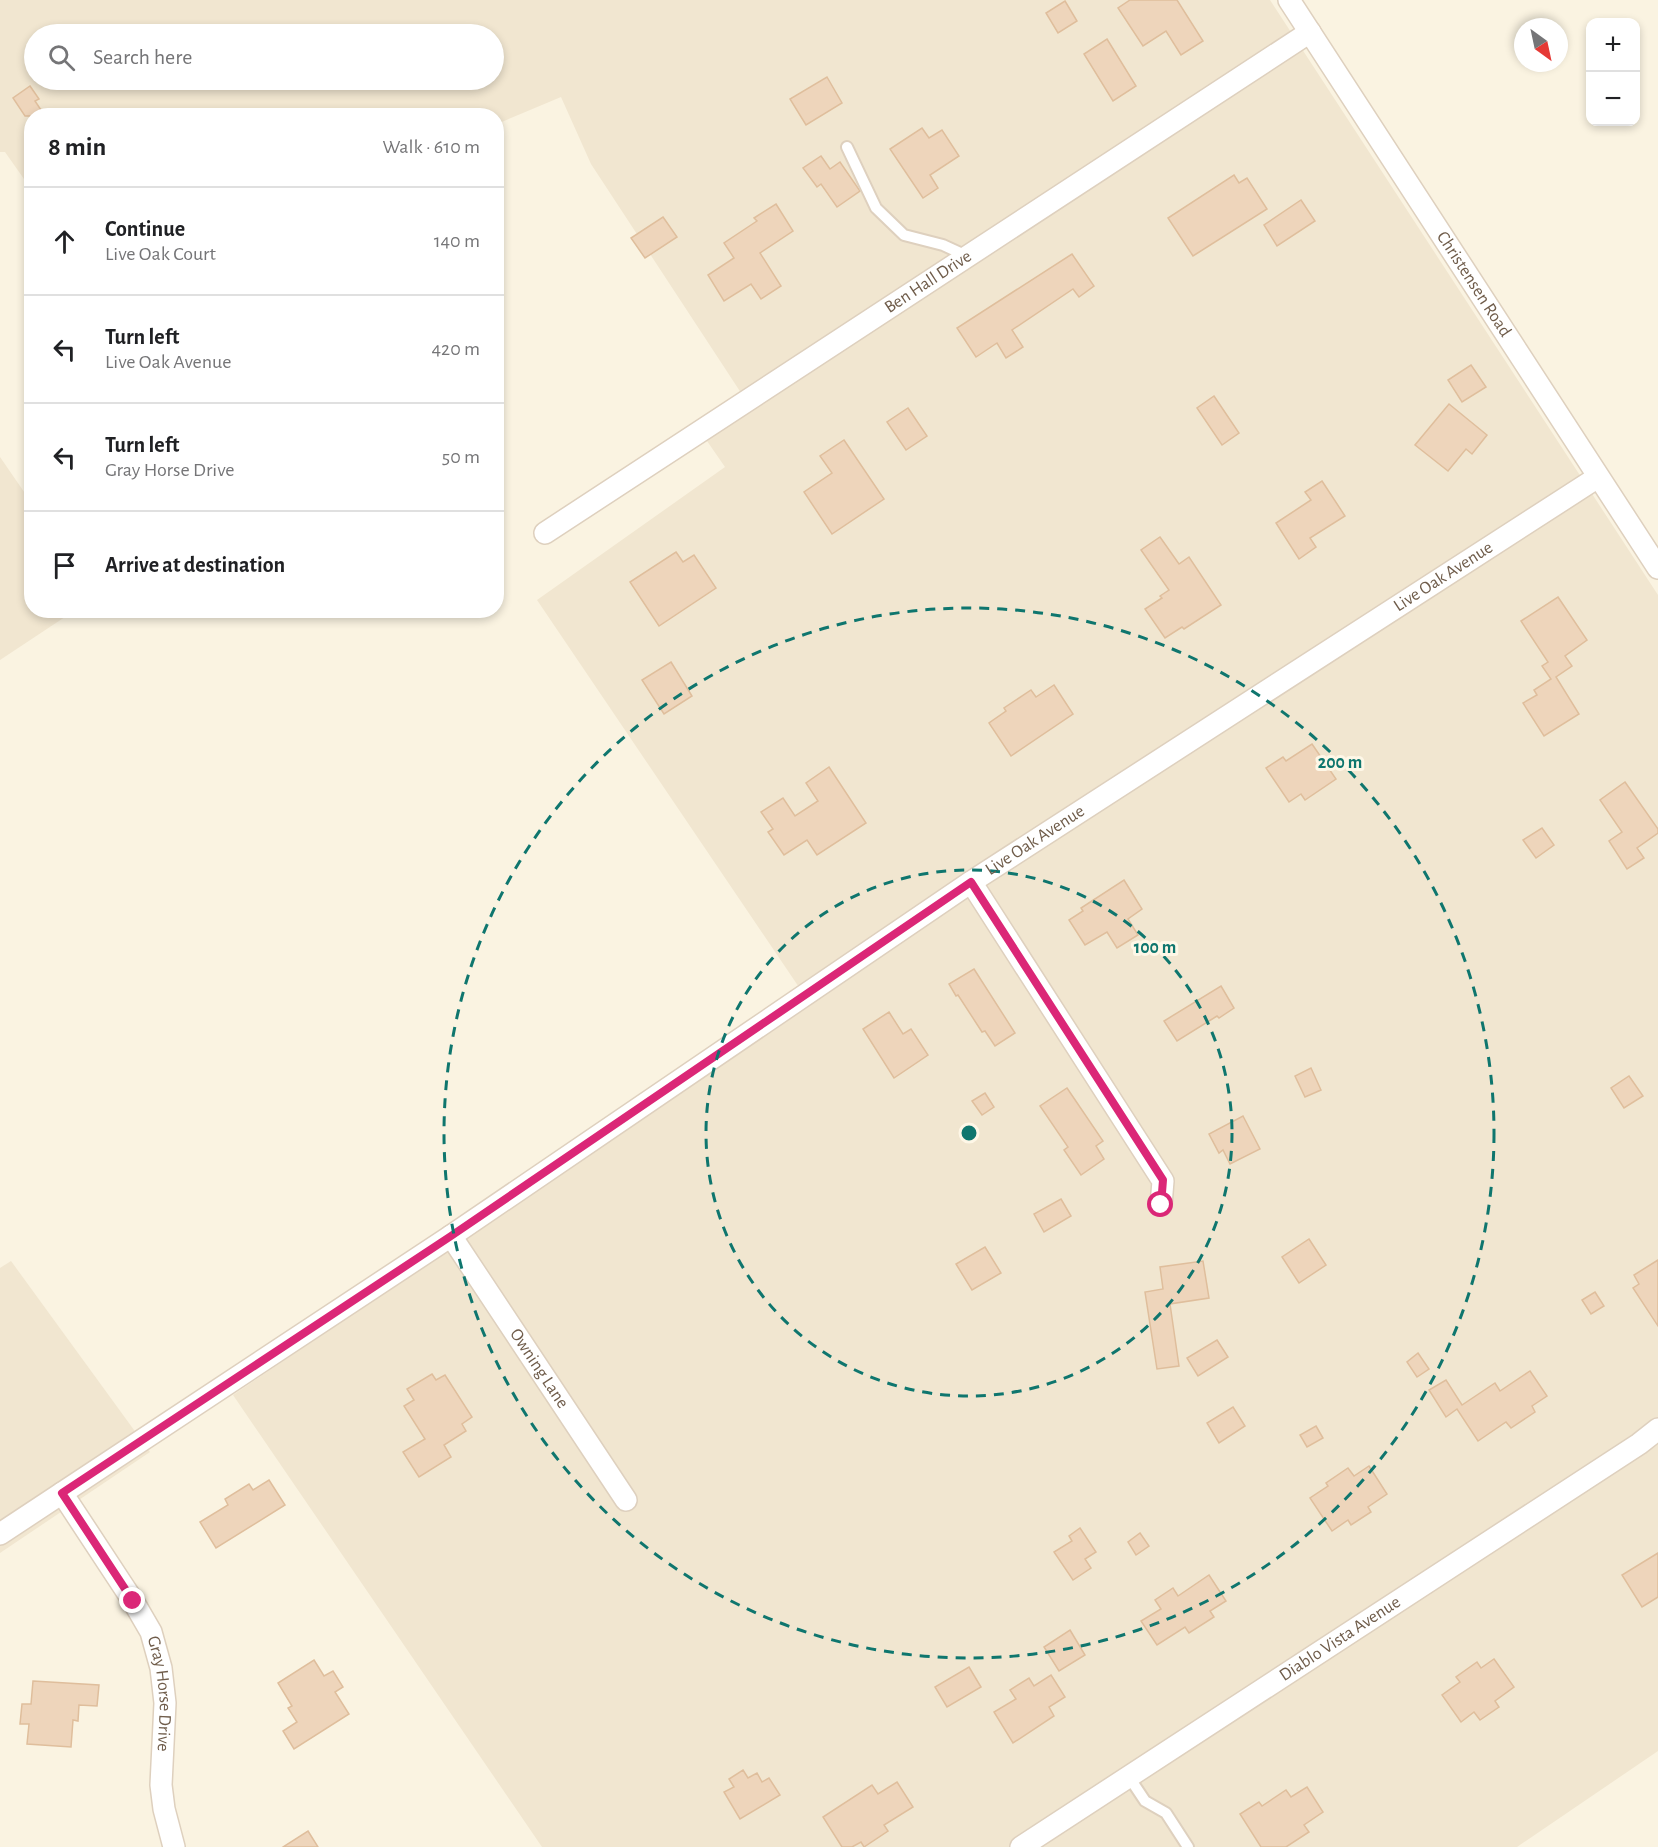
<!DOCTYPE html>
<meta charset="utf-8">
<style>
:root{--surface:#fff;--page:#f6f6f6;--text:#202124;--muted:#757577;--line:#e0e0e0}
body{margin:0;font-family:"Alegreya Sans",sans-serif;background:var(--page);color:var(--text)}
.controls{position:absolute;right:18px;top:18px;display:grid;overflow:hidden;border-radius:12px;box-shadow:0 3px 9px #0003}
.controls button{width:54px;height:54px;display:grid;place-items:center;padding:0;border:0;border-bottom:2px solid var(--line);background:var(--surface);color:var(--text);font:30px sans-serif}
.compass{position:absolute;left:1514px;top:18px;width:54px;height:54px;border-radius:50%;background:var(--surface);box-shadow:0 3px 9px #0003;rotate:147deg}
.stop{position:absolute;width:18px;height:18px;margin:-14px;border:4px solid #db2777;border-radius:50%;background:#fff}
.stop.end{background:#db2777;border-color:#fff;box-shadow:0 2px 6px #0008}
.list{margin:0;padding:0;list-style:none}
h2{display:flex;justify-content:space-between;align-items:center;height:78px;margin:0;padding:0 24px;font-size:26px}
h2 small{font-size:20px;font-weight:400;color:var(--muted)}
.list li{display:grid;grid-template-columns:39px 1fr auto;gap:18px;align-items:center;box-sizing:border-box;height:108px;padding:0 24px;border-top:2px solid var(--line)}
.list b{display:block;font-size:22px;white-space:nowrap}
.list p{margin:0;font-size:20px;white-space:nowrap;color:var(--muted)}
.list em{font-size:20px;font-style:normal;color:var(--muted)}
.icon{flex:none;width:33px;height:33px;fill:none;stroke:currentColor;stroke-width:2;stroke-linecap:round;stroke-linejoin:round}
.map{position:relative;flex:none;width:1658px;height:1847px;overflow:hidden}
.search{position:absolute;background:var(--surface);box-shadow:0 3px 9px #0003;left:24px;top:24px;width:480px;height:66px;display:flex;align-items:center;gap:15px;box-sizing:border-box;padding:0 21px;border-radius:33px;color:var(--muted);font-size:22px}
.panel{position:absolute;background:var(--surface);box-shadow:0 3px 9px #0003;left:24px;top:108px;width:480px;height:510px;border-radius:24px}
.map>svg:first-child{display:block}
</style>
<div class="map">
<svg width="1658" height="1847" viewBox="0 0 1658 1847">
<rect width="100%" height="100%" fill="#faf3e1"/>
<!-- residential -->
<g fill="#f1e6d0" fill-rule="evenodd">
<path d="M0 0H1270L1658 595V1751L1517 1847H542L233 1395 811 1005 537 600 725 467 707 441 747 402 591 164 561 97 497 124 496 116H32L31 189 5 152H0ZM34 34H494V80H34Z"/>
<path d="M0 457 31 502 32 610 74 611 0 660Z"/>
<path d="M11 1261 150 1452 0 1553V1268Z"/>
</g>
<!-- building -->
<g fill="#eed5bb" stroke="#dfbe9c" stroke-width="1.5">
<path d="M1130 0H1177L1203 41 1181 55 1166 31 1143 46 1118 8Z"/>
<path d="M1065 1 1077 21 1058 33 1046 13Z"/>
<path d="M1107 39 1136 86 1113 101 1084 54Z"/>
<path d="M827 77 842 103 806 125 790 99Z"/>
<path d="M30 86 39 99 35 101 45 116H25L13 98Z"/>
<path d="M922 128 929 138 942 130 959 156 930 175 938 188 923 198 890 149Z"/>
<path d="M821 156 830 169 840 162 860 191 837 207 821 184 817 187 803 168Z"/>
<path d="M1234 175 1239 183 1247 178 1267 209 1193 256 1168 218Z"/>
<path d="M1301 200 1315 221 1277 246 1264 225Z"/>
<path d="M776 204 793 231 760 253 781 286 761 299 751 284 724 301 708 275 734 258 724 243 757 221 754 218Z"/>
<path d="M663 217 677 237 645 258 631 238Z"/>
<path d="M1072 254 1094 286 1079 297 1073 289 1012 330 1023 347 1006 358 997 343 976 357 957 328Z"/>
<path d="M1471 365 1486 387 1462 402 1448 380Z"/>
<path d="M1214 396 1239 433 1222 445 1197 408Z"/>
<path d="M1449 404 1487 435 1472 454 1466 449 1448 471 1415 445Z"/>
<path d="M908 408 927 436 906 450 887 422Z"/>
<path d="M844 440 884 499 832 534 804 492 832 473 820 456Z"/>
<path d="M1322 481 1345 516 1310 538 1316 547 1299 559 1276 523 1311 500 1305 492Z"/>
<path d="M1160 537 1179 564 1189 557 1221 605 1184 629 1182 627 1165 638 1145 609 1162 598 1160 596 1169 590 1141 550Z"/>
<path d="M676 552 683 562 694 555 716 588 659 626 630 582Z"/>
<path d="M1558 597 1587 640 1565 656 1572 666 1556 677 1579 714 1544 736 1523 703 1537 695 1534 690 1551 679 1542 666 1548 662 1521 621Z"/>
<path d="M671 662 692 696 664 714 642 680Z"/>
<path d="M1054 685 1073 714 1011 756 989 723 1006 711 1004 708 1031 690 1036 697Z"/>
<path d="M1312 744 1336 779 1305 800 1301 794 1289 802 1266 768 1283 757 1286 761Z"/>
<path d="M829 767 866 823 817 855 807 840 784 855 768 832 773 829 761 812 783 798 795 816 818 801 806 783Z"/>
<path d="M1625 782 1658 829V833L1637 848 1644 858 1627 869 1609 841 1622 832 1600 800Z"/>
<path d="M1542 828 1554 845 1536 858 1523 840Z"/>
<path d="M1124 880 1142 909 1128 919 1138 935 1117 948 1107 932 1085 945 1069 920 1083 911 1081 908Z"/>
<path d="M974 969 1015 1033 995 1046 985 1031 982 1032 958 995 956 996 949 984Z"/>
<path d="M1221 986 1234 1008 1219 1018 1217 1016 1177 1041 1164 1021Z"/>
<path d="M889 1012 903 1034 911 1029 928 1055 894 1078 863 1029Z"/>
<path d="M1311 1068 1321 1090 1305 1097 1295 1076Z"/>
<path d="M1629 1076 1643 1096 1624 1108 1611 1088Z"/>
<path d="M1067 1088 1103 1141 1096 1146 1104 1159 1081 1175 1064 1150 1068 1147 1040 1106Z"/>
<path d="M985 1093 994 1107 982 1115 972 1101Z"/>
<path d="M1243 1116 1260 1149 1230 1164 1223 1150 1219 1153 1209 1134Z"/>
<path d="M1061 1199 1071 1216 1044 1232 1034 1214Z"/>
<path d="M1309 1239 1326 1265 1299 1283 1282 1257Z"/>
<path d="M985 1247 1001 1273 972 1290 956 1264Z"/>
<path d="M1658 1260V1326L1633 1288 1639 1284 1634 1275Z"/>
<path d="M1203 1261 1209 1298 1170 1304 1179 1366 1157 1369 1145 1292 1163 1289 1160 1267Z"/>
<path d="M1595 1292 1604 1306 1591 1314 1582 1300Z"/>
<path d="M1217 1340 1228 1357 1198 1376 1187 1358Z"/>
<path d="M1418 1353 1429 1369 1417 1377 1407 1362Z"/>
<path d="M1530 1371 1547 1396 1532 1406 1535 1412 1511 1428 1506 1422 1478 1441 1457 1409 1446 1417 1429 1390 1446 1380 1462 1405 1495 1383 1500 1391Z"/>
<path d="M432 1374 436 1380 445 1375 472 1417 462 1424 466 1431 444 1445 451 1457 419 1477 403 1452 425 1439 404 1406 414 1400 407 1389Z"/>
<path d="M1233 1407 1245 1426 1219 1443 1207 1423Z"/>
<path d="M1316 1426 1323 1438 1307 1447 1300 1435Z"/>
<path d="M1369 1466 1387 1494 1368 1507 1371 1512 1351 1525 1348 1520 1332 1531 1310 1498 1328 1486 1326 1483 1348 1468 1354 1476Z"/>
<path d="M269 1480 285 1505 216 1548 200 1522 228 1505 225 1499 249 1484 253 1490Z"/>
<path d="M1080 1528 1096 1552 1085 1559 1091 1568 1073 1580 1054 1552 1072 1541 1069 1536Z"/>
<path d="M1140 1533 1149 1546 1136 1555 1128 1542Z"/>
<path d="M1658 1553V1597L1642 1607 1622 1575Z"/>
<path d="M1209 1575 1226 1601 1210 1611 1214 1617 1189 1633 1185 1627 1157 1645 1141 1621 1161 1609 1155 1600 1173 1588 1178 1596Z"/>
<path d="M1070 1630 1085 1655 1059 1671 1044 1647Z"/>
<path d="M1494 1659 1514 1687 1495 1701 1499 1707 1480 1720 1474 1712 1461 1722 1442 1695 1460 1682 1456 1677 1477 1662 1481 1668Z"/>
<path d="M314 1660 324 1676 333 1671 343 1687 335 1692 349 1714 294 1749 283 1731 297 1722 288 1708 292 1706 278 1683Z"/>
<path d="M969 1667 981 1687 947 1707 935 1687Z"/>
<path d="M1051 1675 1065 1697 1049 1707 1054 1716 1013 1743 994 1712 1016 1699 1010 1690 1029 1678 1034 1686Z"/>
<path d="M33 1681 99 1685 97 1706 79 1705 78 1721 73 1720 71 1747 27 1744 29 1724H20L22 1704H31Z"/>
<path d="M743 1770 748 1778 757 1773 762 1782 769 1778 780 1795 740 1819 724 1792 734 1787 729 1779Z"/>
<path d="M897 1782 913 1807 884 1825 888 1831 864 1847 861 1842 852 1847H842L823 1817 872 1785 878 1794Z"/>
<path d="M1307 1787 1323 1812 1304 1825 1309 1832 1286 1847H1261L1240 1814 1259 1802 1262 1806 1286 1790 1291 1797Z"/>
<path d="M308 1831 318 1847H283Z"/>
</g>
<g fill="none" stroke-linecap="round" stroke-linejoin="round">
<defs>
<g id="service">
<path d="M847 147 876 208 904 235 943 245 967 256"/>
<path d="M1129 1777 1145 1801 1166 1813 1188 1847"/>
</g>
<g id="minor">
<path id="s1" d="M1289 0 1658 568"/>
<path id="s2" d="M545 533 1310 32"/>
<path d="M971 882 1163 1181 1161 1205"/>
<path id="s3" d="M451 1236 626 1500"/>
<path id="s4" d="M62 1493 133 1601 151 1632 161 1668 165 1703 161 1785 164 1809 174 1847"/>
<path id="s5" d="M0 1534 451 1236 971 882 1598 477"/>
<path id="s6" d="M1021 1847 1639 1444 1658 1429"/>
</g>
</defs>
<!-- service casing -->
<use href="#service" stroke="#ded0be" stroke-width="14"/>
<!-- minor casing -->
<use href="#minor" stroke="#ded0be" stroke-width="24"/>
<!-- service -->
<use href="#service" stroke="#fff" stroke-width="10"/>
<!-- minor -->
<use href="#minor" stroke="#fff" stroke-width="21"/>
</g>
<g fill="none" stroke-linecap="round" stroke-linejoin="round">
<!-- route -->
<path stroke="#db2777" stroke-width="8" d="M133 1601 62 1493 451 1236 971 882 1163 1180 1161 1205"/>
</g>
<!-- distance rings -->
<g fill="none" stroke="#0f766e" stroke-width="3" stroke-dasharray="10 8">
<circle cx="969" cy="1133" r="263"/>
<circle cx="969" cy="1133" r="525"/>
</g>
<g text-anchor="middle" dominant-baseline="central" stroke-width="6" stroke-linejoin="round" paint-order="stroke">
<!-- street labels -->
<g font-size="18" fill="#6f5c4a" stroke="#fef7e7">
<text stroke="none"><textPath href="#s2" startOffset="458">Ben Hall Drive</textPath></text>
<text stroke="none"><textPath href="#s1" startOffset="339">Christensen Road</textPath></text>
<text stroke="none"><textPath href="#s5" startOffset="1732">Live Oak Avenue</textPath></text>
<text stroke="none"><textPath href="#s5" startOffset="1246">Live Oak Avenue</textPath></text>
<text stroke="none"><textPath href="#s3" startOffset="159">Owning Lane</textPath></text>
<text stroke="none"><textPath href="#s6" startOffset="381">Diablo Vista Avenue</textPath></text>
<text stroke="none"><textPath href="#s4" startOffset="228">Gray Horse Drive</textPath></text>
</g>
</g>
<circle cx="969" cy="1133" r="9" fill="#0f766e" stroke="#fef7e7" stroke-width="3"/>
<g font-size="18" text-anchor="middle" font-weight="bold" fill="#0f766e" stroke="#fef7e7" stroke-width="6" stroke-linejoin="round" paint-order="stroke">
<text x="1340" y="768">200 m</text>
<text x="1155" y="953">100 m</text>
</g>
</svg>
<div class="controls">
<button>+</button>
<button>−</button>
</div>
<svg class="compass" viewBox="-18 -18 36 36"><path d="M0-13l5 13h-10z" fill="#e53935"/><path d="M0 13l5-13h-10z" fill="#757577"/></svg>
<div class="stop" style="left:1161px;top:1205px"></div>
<div class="stop end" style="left:133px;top:1601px"></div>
<div class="search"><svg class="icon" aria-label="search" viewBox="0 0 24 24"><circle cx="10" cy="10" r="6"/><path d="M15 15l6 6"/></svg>Search here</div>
<section class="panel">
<h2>8 min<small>Walk · 610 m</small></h2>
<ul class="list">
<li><svg class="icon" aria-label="ahead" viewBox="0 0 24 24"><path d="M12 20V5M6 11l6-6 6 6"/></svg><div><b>Continue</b><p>Live Oak Court</p></div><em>140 m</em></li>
<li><svg class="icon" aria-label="left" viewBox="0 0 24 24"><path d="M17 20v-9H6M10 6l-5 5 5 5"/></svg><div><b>Turn left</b><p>Live Oak Avenue</p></div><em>420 m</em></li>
<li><svg class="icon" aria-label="left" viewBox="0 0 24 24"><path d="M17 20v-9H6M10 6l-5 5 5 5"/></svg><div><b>Turn left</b><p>Gray Horse Drive</p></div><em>50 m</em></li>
<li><svg class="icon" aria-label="arrive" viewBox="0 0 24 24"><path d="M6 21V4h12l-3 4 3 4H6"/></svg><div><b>Arrive at destination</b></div></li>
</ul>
</section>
</div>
